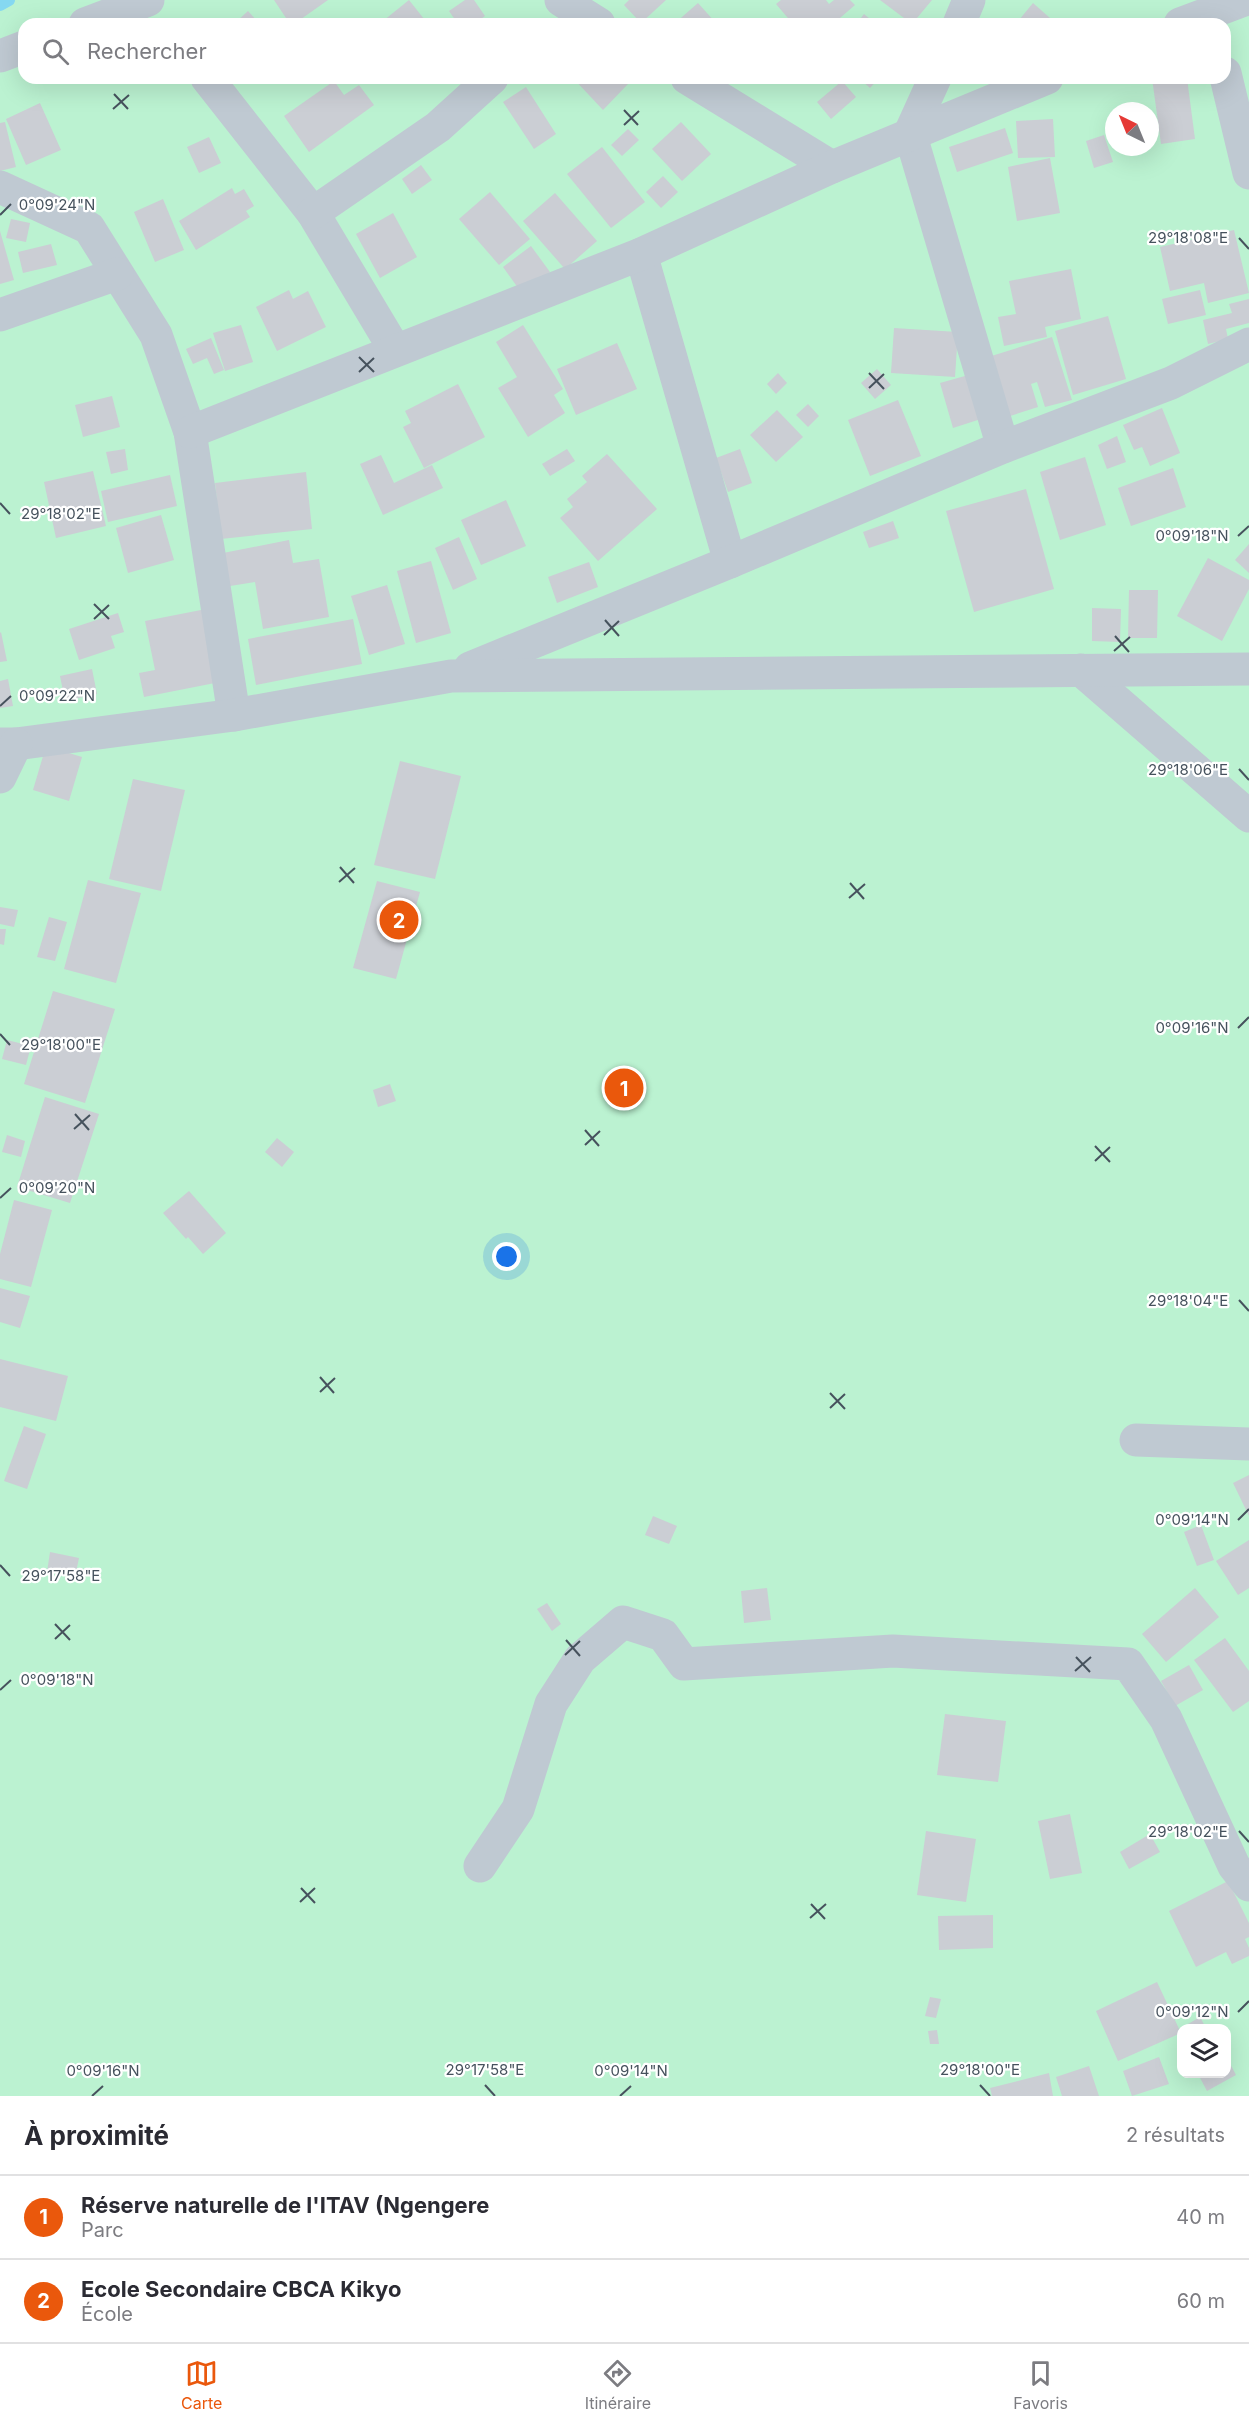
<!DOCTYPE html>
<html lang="fr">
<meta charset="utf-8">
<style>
:root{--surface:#fff;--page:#f7f7f7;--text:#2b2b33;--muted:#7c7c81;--line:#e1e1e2;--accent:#ea580c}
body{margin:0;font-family:Inter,sans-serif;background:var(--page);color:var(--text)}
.controls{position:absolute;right:18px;bottom:18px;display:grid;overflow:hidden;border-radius:12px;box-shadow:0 6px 24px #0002}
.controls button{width:54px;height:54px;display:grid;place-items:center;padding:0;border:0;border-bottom:2px solid var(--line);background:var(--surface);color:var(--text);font:30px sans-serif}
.compass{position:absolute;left:1105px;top:102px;width:54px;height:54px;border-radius:50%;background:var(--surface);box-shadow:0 6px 24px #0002;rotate:317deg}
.you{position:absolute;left:507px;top:1257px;width:21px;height:21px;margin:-15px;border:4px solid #fff;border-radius:50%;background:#1a73e8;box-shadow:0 0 0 9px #1a73e833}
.badge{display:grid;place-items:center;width:39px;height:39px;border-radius:50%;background:var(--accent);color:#fff;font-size:20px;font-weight:700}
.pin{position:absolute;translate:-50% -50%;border:3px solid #fff;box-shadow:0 2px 6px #0006}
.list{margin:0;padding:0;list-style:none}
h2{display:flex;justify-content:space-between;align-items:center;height:78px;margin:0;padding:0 24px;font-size:26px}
h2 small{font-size:20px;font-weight:400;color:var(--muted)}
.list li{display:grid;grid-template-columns:39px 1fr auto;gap:18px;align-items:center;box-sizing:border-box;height:84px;padding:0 24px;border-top:2px solid var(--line)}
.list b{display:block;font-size:22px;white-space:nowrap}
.list p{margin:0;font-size:20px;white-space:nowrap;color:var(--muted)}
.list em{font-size:20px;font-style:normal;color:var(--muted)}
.icon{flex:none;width:33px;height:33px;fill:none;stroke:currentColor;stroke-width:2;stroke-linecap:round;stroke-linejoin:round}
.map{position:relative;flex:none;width:1249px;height:2096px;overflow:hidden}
.search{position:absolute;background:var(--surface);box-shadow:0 6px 24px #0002;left:18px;right:18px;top:18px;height:66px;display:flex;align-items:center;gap:15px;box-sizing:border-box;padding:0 21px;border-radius:18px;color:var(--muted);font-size:22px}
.sheet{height:246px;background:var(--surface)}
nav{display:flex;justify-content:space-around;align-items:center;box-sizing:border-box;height:84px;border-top:2px solid var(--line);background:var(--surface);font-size:16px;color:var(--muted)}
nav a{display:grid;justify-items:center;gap:3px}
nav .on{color:var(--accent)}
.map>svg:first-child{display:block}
</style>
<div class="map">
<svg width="1249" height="2096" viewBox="0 0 1249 2096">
<rect width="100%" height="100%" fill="#f2efef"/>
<!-- green -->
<path fill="#bbf2d1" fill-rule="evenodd" d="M0 0H1249V2096H0ZM24 24H1225V78H24ZM1114 111H1150V147H1114ZM1182 2028H1226V2074H1182Z"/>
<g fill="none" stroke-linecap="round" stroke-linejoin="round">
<!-- stream -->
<path stroke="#85d8f1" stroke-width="12" d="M0 5 9 0"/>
</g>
<!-- building -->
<g fill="#cbced4">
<path d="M274 0H328L294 24H290Z"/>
<path d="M409 0 428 24H385L383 21Z"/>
<path d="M465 0H474L485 16 474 24H458L449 11Z"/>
<path d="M629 0H666L641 23 624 5Z"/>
<path d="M781 0H826L829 4 834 0H850L855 5 833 24H793L776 4Z"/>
<path d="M880 0H932L912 24Z"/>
<path d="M698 3 715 22 674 24Z"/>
<path d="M1033 3 1050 18 1044 24H1024L1019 20Z"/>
<path d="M248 11 260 24H240L237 21Z"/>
<path d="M864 14 876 24H856Z"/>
<path d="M573 78H622L628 84 603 110Z"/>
<path d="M859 78H879L870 88Z"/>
<path d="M1152 78H1187L1195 139 1161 144Z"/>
<path d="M334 81 344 95 359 85 374 105 309 152 284 116Z"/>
<path d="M842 81 856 97 831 119 817 102Z"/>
<path d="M526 87 556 134 534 149 503 102Z"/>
<path d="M40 103 61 150 26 165 6 119Z"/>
<path d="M1053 119 1055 157 1018 158 1016 121Z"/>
<path d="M5 122 16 167 0 171V123Z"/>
<path d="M681 122 711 154 682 181 652 149Z"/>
<path d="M1005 128 1013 153 957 172 949 147Z"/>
<path d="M628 129 639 140 622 156 611 145Z"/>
<path d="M1104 135 1113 162 1094 168 1086 141Z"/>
<path d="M209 137 221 163 199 173 187 147Z"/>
<path d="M602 147 645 202 611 228 567 174Z"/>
<path d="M1050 158 1060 213 1017 221 1008 167Z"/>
<path d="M421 165 432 180 412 194 402 179Z"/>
<path d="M663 176 678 192 661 208 646 192Z"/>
<path d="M232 188 235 194 244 189 254 206 246 211 250 217 196 250 179 221Z"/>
<path d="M490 192 530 239 499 265 459 219Z"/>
<path d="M555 193 597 241 565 269 523 221Z"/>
<path d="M163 199 184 250 155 262 134 212Z"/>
<path d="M393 213 417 257 380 278 356 234Z"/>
<path d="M11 219 30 223 26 242 6 238Z"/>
<path d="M1234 230 1249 293 1208 303 1204 283 1170 291 1160 247Z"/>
<path d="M0 231 14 280 0 284Z"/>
<path d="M51 244 57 265 23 273 18 252Z"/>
<path d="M531 246 550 272 521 292 503 267Z"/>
<path d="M1071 269 1081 319 1045 327 1047 337 1004 346 998 317 1016 314 1009 281Z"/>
<path d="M289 290 293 299 308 291 326 327 277 351 256 307Z"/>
<path d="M1200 290 1206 315 1168 324 1162 299Z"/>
<path d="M1249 299V323L1226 329 1228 339 1208 344 1203 320 1232 313 1229 304Z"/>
<path d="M1108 316 1126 379 1073 395 1055 331Z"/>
<path d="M241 325 253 362 225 371 213 333Z"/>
<path d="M523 325 563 389 554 395 565 413 528 437 498 388 517 377 496 342Z"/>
<path d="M894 328 958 332 955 377 891 373Z"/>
<path d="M1052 337 1072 400 1045 407 1037 382 1031 384 1038 407 1004 418 985 358Z"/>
<path d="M211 338 224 370 214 374 207 358 193 364 186 349Z"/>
<path d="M617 343 637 389 576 415 557 369Z"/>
<path d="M877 369 891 385 875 399 861 383Z"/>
<path d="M778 373 787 383 776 394 767 384Z"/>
<path d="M972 374 984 418 953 428 940 383Z"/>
<path d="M458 384 485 437 424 468 403 427 411 423 405 411Z"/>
<path d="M112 396 120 427 83 437 75 405Z"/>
<path d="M898 400 921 456 870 476 848 420Z"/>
<path d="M808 404 819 416 808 427 796 415Z"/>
<path d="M1162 408 1180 453 1150 466 1142 447 1134 450 1123 425Z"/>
<path d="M777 410 803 437 776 462 750 435Z"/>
<path d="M1117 436 1126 462 1107 469 1098 445Z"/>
<path d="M125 449 128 470 111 474 106 452Z"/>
<path d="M567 449 575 461 550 476 542 464Z"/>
<path d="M740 449 752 483 728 492 716 458Z"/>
<path d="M607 454 657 509 598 561 560 518 573 507 567 499 587 482 582 476Z"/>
<path d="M381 455 394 483 432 465 443 488 383 515 360 464Z"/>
<path d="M1085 457 1106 525 1060 540 1040 472Z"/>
<path d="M1173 468 1186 507 1131 526 1118 488Z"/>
<path d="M93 471 106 526 56 538 44 482Z"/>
<path d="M306 472 312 529 221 539 215 483Z"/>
<path d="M170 475 177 506 108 522 101 491Z"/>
<path d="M1026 489 1054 589 974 612 946 511Z"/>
<path d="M506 500 526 546 481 565 461 520Z"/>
<path d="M161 515 174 560 128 573 116 528Z"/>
<path d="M893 521 899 538 869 548 863 532Z"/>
<path d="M459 537 477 579 453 590 435 548Z"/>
<path d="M289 540 293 563 319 559 329 617 263 629 255 582 230 586 223 553Z"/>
<path d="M1249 544V573L1235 560Z"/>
<path d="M1208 558 1249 580V589L1222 641 1177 616Z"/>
<path d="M431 561 451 633 416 643 397 571Z"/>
<path d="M589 562 598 587 557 603 548 577Z"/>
<path d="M387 585 405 644 369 655 351 596Z"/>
<path d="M1129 590H1158L1157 638H1128Z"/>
<path d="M1092 608 1121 609 1120 642 1092 641Z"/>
<path d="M206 609 220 682 144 697 139 673 155 670 145 621Z"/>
<path d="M118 613 124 632 111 636 115 648 79 660 69 629Z"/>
<path d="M353 619 362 664 256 685 248 639Z"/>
<path d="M1 632 7 661 0 662V633Z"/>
<path d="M92 669 97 694 65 701 60 676Z"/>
<path d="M8 679 13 706 0 708V681Z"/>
<path d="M46 746 82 757 69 801 33 790Z"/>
<path d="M400 761 461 776 435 879 374 865Z"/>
<path d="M133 779 185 790 161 891 109 879Z"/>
<path d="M88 880 141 893 116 983 64 969Z"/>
<path d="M377 881 420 892 396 979 353 968Z"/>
<path d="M0 907 18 910 14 927 0 924Z"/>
<path d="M49 917 67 922 55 961 37 957Z"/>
<path d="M0 929H6L4 945 0 944Z"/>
<path d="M53 991 115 1009 85 1103 24 1084Z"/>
<path d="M7 1040 31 1046 26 1065 2 1059Z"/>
<path d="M390 1084 396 1101 378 1107 373 1090Z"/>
<path d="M45 1097 99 1114 70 1203 17 1187Z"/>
<path d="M7 1135 25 1141 21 1157 2 1152Z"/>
<path d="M277 1138 294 1152 282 1167 265 1152Z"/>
<path d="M189 1191 226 1233 203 1254 188 1237 186 1239 163 1213Z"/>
<path d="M14 1200 52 1210 31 1287 0 1279V1254Z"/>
<path d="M0 1288 30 1296 20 1328 0 1322Z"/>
<path d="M0 1359 68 1376 56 1421 0 1407Z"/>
<path d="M24 1426 46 1434 27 1489 4 1481Z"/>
<path d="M1249 1475V1516L1233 1483Z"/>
<path d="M653 1516 677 1526 669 1544 645 1535Z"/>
<path d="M1201 1525 1214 1560 1197 1566 1184 1532Z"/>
<path d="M1249 1540V1588L1238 1595 1216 1561Z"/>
<path d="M50 1552 79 1558 75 1577 47 1572Z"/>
<path d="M767 1588 771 1620 744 1623 741 1591Z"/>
<path d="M1195 1588 1219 1617 1166 1662 1142 1634Z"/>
<path d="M547 1603 561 1624 552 1631 537 1609Z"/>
<path d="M1225 1638 1249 1671V1701L1233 1712 1194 1660Z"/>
<path d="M1189 1665 1203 1690 1175 1706 1161 1681Z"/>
<path d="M945 1714 1006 1721 998 1782 937 1775Z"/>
<path d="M1070 1814 1082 1873 1050 1879 1038 1821Z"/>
<path d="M926 1831 976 1839 966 1902 917 1895Z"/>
<path d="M1150 1834 1160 1852 1129 1869 1120 1852Z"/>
<path d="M1228 1881 1249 1923V1937L1245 1939 1249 1948V1956L1232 1964 1226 1952 1196 1967 1169 1911Z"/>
<path d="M993 1915V1948L939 1950 938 1916Z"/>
<path d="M1157 1982 1181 2033 1118 2061 1096 2011Z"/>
<path d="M930 1997 941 1999 936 2018 925 2016Z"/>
<path d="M1200 2017 1206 2028H1191L1188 2024Z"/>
<path d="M937 2030 939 2044H930L928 2031Z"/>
<path d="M1226 2056 1236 2075 1207 2091 1198 2074H1226Z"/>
<path d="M1159 2057 1169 2084 1132 2096 1123 2071Z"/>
<path d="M1089 2066 1099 2096H1062L1056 2077Z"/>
<path d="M1049 2073 1053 2096H992L990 2088Z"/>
</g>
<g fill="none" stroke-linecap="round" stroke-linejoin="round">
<!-- minor -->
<g stroke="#bfc9d2" stroke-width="33">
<path d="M561 0 599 24"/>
<path d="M85 24 148 0"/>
<path d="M959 24 969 0"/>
<path d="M1180 24 1244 0"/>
<path d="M0 56 24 47"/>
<path d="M1225 73 1249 173"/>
<path d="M207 78 313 213 395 350"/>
<path d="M687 78 832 167"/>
<path d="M935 78 910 133 1003 447"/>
<path d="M0 187 89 228 156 335 190 432 234 715"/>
<path d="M313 213 438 127 492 78"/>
<path d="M641 254 730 562"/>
<path d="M0 315 117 274"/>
<path d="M190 432 641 254 832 167 1047 78"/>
<path d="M470 668 730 562 1003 447 1171 383 1249 344"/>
<path d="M1081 670 1249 816"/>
<path d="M0 744H16L234 715 451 676 1249 669"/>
<path d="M0 777 16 744"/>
<path d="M1136 1440 1249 1444"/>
<path d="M480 1866 518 1809 551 1704 580 1659 623 1622 663 1635 684 1664 893 1651 1128 1664 1166 1719 1234 1866 1249 1885"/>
</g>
</g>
<!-- ticks -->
<path fill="none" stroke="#46525d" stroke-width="2" d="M114 94 128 109M113 109 129 95M624 110 638 125M624 125 639 111M0 215 11 204M1239 238 1249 249M359 357 374 372M359 372 374 358M869 373 884 389M869 388 884 374M0 503 10 514M1238 536 1249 526M94 604 109 619M94 619 109 605M605 620 619 636M604 635 619 621M1115 636 1129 652M1114 651 1130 637M0 706 11 696M1239 769 1249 780M340 867 354 883M339 882 355 868M850 883 864 899M849 898 865 884M1238 1028 1249 1017M0 1034 10 1045M75 1114 89 1130M74 1129 90 1115M585 1130 599 1146M585 1145 600 1131M1095 1146 1110 1162M1095 1161 1110 1147M0 1198 11 1188M1239 1300 1249 1311M320 1377 334 1393M320 1392 335 1378M830 1393 845 1409M830 1408 845 1394M1238 1520 1249 1509M0 1565 10 1576M55 1624 70 1640M55 1639 70 1625M566 1640 580 1656M565 1655 580 1641M1076 1657 1090 1672M1075 1671 1091 1657M0 1690 11 1680M1239 1831 1249 1842M301 1888 315 1903M300 1902 315 1888M811 1904 825 1919M810 1918 826 1904M1238 2012 1249 2001M485 2085 495 2096M980 2085 990 2096M92 2096 103 2086M620 2096 631 2086"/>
<g font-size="15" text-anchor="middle" fill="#46525d" stroke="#fff" stroke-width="4.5" stroke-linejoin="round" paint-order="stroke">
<text x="57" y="210">0°09'24"N</text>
<text x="1188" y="243">29°18'08"E</text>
<text x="61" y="519">29°18'02"E</text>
<text x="1192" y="541">0°09'18"N</text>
<text x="57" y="701">0°09'22"N</text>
<text x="1188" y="775">29°18'06"E</text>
<text x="1192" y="1033">0°09'16"N</text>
<text x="61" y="1050">29°18'00"E</text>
<text x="57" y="1193">0°09'20"N</text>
<text x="1188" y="1306">29°18'04"E</text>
<text x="1192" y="1525">0°09'14"N</text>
<text x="61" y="1581">29°17'58"E</text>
<text x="57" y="1685">0°09'18"N</text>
<text x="1188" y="1837">29°18'02"E</text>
<text x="1192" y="2017">0°09'12"N</text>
<text x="485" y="2075">29°17'58"E</text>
<text x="980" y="2075">29°18'00"E</text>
<text x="103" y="2076">0°09'16"N</text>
<text x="631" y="2076">0°09'14"N</text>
</g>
</svg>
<div class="controls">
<button><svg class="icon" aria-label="layers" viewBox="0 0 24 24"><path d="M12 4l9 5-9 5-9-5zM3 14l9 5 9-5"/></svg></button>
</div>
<svg class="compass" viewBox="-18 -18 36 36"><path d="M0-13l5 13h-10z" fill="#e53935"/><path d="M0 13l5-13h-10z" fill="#7c7c81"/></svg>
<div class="you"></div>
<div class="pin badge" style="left:624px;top:1088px">1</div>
<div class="pin badge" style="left:399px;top:920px">2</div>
<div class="search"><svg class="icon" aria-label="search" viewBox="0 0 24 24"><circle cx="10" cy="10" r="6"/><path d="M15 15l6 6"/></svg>Rechercher</div>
</div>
<section class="sheet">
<h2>À proximité<small>2 résultats</small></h2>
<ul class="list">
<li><span class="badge">1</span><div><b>Réserve naturelle de l'ITAV (Ngengere</b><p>Parc</p></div><em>40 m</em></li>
<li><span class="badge">2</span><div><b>Ecole Secondaire CBCA Kikyo</b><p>École</p></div><em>60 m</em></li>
</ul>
</section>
<nav>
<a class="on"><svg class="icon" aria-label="map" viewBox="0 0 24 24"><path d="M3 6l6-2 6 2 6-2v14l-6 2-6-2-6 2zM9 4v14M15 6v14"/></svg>Carte</a>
<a><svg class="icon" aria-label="directions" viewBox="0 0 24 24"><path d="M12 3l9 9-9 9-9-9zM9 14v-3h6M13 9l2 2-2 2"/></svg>Itinéraire</a>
<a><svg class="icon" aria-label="saved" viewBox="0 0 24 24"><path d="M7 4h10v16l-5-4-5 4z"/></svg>Favoris</a>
</nav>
